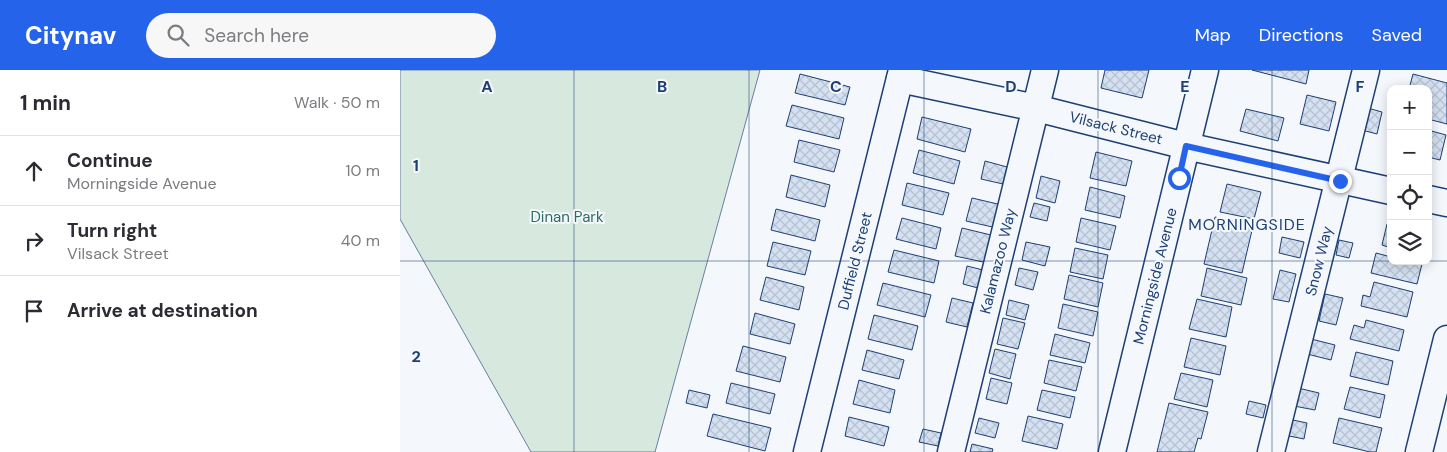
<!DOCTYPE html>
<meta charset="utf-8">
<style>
:root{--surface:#fff;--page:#f7f7f7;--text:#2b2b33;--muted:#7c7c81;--line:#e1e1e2;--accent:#2563eb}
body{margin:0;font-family:"DM Sans",sans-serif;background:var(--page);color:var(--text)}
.controls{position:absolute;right:15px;top:15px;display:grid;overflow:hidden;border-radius:10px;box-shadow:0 2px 12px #0003}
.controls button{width:45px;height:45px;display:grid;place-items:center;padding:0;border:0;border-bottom:1px solid var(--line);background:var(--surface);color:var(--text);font:25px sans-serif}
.stop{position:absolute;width:15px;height:15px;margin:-11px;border:4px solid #2563eb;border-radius:50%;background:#fff}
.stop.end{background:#2563eb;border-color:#fff;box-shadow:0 1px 5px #0008}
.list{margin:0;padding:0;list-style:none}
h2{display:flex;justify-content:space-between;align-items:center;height:65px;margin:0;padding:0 20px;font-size:21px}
h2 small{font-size:16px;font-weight:400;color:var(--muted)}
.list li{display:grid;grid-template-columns:32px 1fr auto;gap:15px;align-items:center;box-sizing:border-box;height:70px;padding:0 20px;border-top:1px solid var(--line)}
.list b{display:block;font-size:19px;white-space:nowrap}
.list p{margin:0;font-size:16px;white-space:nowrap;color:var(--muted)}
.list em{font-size:16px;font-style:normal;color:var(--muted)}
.icon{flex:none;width:28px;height:28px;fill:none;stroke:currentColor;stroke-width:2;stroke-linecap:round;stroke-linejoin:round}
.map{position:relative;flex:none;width:1047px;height:382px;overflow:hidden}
header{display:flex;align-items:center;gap:30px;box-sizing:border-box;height:70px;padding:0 25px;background:var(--accent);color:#fff}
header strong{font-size:24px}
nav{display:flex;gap:28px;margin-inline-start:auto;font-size:18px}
.search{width:350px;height:45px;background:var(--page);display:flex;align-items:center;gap:12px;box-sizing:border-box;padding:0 18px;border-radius:28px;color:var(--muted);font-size:19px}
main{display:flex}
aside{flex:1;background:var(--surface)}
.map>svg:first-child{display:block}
</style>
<header>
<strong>Citynav</strong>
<div class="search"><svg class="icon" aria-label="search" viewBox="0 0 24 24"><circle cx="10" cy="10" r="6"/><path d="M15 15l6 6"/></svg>Search here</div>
<nav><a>Map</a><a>Directions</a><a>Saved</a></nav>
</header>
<main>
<aside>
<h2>1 min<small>Walk · 50 m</small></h2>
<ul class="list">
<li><svg class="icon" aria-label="ahead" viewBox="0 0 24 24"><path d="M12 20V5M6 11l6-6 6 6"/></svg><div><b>Continue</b><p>Morningside Avenue</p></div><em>10 m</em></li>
<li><svg class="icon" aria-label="right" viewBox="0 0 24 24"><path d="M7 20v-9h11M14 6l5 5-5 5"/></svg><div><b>Turn right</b><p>Vilsack Street</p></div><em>40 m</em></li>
<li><svg class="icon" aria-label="arrive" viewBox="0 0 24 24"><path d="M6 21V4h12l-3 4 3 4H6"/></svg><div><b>Arrive at destination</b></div></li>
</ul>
</aside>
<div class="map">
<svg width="1047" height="382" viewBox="0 0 1047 382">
<defs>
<pattern id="building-cross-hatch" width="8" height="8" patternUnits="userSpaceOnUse" patternTransform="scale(1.25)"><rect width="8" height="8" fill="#d5e0f0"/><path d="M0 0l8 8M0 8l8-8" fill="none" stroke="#b6c1d1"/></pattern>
</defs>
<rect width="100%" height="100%" fill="#f4f7fb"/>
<!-- green -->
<path fill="#d7e8df" stroke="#687fa3" d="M0 0H360L255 382H131L0 149Z"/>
<!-- building -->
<g fill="url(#building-cross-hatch)" stroke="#1d3f73">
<path d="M705 0H749L742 28 701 18Z"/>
<path d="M852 0H909L906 14Z"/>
<path d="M400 4 450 17 445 35 395 23Z"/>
<path d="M1013 4 1047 13V54L1028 49V19H1009Z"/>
<path d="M907 25 936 32 929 61 900 54Z"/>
<path d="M392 35 444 48 439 69 386 56Z"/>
<path d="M964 37 982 42 977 64 958 59Z"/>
<path d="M846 39 884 48 878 71 840 61Z"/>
<path d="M522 47 571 59 565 82 517 69Z"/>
<path d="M1028 60 1046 65 1040 90 1028 87Z"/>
<path d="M399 70 440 80 434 102 394 92Z"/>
<path d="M519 80 560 91 554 114 513 103Z"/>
<path d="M696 82 732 91 726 116 690 108Z"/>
<path d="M585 91 607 97 603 114 581 109Z"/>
<path d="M391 105 430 115 425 137 386 127Z"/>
<path d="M641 106 660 111 655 133 636 128Z"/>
<path d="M507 113 549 123 543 145 502 135Z"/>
<path d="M827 114 861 122 854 149 820 142Z"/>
<path d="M690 117 725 126 720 148 685 140Z"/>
<path d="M572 128 602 135 597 158 566 151Z"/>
<path d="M634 133 650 137 647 151 630 147Z"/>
<path d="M376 139 420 150 415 171 371 160Z"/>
<path d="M815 147 853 156 842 203 804 194Z"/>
<path d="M502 148 541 158 536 179 496 169Z"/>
<path d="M681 148 716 156 710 180 676 172Z"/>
<path d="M987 154 991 155V178L982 175Z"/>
<path d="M562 158 595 166 588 193 555 186Z"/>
<path d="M882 167 904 172 900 188 879 183Z"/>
<path d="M939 170 953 173 949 188 936 185Z"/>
<path d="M373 172 411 181 405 205 367 196Z"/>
<path d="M626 172 650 177 645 196 622 190Z"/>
<path d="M675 178 708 185 703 209 670 202Z"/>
<path d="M494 180 539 191 534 213 488 202Z"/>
<path d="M976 183 991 187V191H1009L1022 194 1017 214 971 203Z"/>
<path d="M567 196 583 200 578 218 563 214Z"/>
<path d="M619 198 638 202 633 220 615 215Z"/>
<path d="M807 198 847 208 841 235 801 226Z"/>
<path d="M880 200 896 204 889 232 873 229Z"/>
<path d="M669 205 703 213 698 237 664 229Z"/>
<path d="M366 207 404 217 399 240 360 230Z"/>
<path d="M974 212 1013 222 1007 247 961 236 963 225 970 227Z"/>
<path d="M483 213 531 225 525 247 477 235Z"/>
<path d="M925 224 943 228 936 255 919 251Z"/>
<path d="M552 228 573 233 567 257 546 252Z"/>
<path d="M797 229 832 237 826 267 789 259Z"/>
<path d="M609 230 629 235 625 250 606 245Z"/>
<path d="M663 234 698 242 693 266 658 258Z"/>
<path d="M355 243 395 254 390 274 350 264Z"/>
<path d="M474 245 518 256 512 280 468 269Z"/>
<path d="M603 248 625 253 618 279 597 274Z"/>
<path d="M966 250 1004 260 999 281 950 269 954 255 964 258Z"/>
<path d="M655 264 690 273 685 293 650 285Z"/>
<path d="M791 268 826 276 820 305 784 297Z"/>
<path d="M911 269 935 275 931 290 907 284Z"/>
<path d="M343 276 386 287 380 312 336 301Z"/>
<path d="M595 279 616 284 610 309 589 303Z"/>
<path d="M467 280 504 290 499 309 462 300Z"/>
<path d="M956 282 993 291 988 315 950 306Z"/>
<path d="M649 290 682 297 676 321 644 313Z"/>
<path d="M781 303 813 310 807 337 774 329Z"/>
<path d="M591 308 612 313 607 334 586 329Z"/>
<path d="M459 310 495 320 490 343 453 334Z"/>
<path d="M331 313 375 324 370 344 326 333Z"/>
<path d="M950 317 985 325 980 348 944 339Z"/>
<path d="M898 318 919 323 915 340 894 336Z"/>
<path d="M289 320 310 325 307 338 286 333Z"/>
<path d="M642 320 675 327 670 348 637 340Z"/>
<path d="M849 331 866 335 863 348 846 344Z"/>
<path d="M769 333 808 342 801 369 798 368 794 382H757Z"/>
<path d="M313 344 371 358 365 381 307 366Z"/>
<path d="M628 346 663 354 657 379 622 371Z"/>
<path d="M449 347 489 357 484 376 445 366Z"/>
<path d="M579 348 599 353 595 368 575 363Z"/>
<path d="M939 348 982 358 976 382H970L933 373Z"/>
<path d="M893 350 907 353 904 369 889 366Z"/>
<path d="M523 359 541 363 538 376 519 372Z"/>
<path d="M572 374 593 379 592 382H570Z"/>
</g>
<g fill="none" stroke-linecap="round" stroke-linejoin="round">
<defs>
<g id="minor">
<path d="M500 9 636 38 786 76 991 121"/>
<path d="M1028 129 1047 133"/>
<path d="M407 382 502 0"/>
<path d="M551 382 645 0"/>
<path d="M712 382 805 0"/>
<path d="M871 382 966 0"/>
<path d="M1019 382 1047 269"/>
</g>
</defs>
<!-- minor casing -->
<use href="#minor" stroke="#1d3f73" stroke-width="29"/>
<!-- minor -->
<use href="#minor" stroke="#f4f7fb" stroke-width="26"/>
</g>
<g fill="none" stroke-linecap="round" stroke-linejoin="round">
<!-- route -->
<path stroke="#2563eb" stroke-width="6" d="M779 108 786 76 940 111"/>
</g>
<!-- grid -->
<path fill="none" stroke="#1d3f73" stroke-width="1" stroke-opacity="0.55" d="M174 0V382M349 0V382M524 0V382M698 0V382M872 0V382M0 191H991M1028 191H1047"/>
<g text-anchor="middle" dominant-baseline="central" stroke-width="4" stroke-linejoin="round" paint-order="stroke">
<!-- street labels -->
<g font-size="15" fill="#1d3f73" stroke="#f4f7fb">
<text transform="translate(716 58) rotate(14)">Vilsack Street</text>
<text transform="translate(455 191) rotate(-76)">Duffield Street</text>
<text transform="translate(598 191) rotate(-76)">Kalamazoo Way</text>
<text transform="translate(919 191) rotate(-76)">Snow Way</text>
<text transform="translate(755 206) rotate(-76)">Morningside Avenue</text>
</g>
<!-- park labels -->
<g font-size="15" fill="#2c6c60" stroke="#f4f7fb">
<text x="167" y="147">Dinan Park</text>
</g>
<!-- neighbourhood labels -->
<g font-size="16" letter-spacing="1" fill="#1d3f73" stroke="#f4f7fb">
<text x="847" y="154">MORNINGSIDE</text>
</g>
</g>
<g font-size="16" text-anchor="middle" font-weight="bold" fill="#1d3f73" stroke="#f4f7fb" stroke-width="4" stroke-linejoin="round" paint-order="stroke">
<text x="87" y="22">A</text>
<text x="262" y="22">B</text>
<text x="436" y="22">C</text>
<text x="611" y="22">D</text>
<text x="785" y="22">E</text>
<text x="960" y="22">F</text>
<text x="16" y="101">1</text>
<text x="16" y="292">2</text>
</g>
</svg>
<div class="controls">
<button>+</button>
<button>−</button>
<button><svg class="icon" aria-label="locate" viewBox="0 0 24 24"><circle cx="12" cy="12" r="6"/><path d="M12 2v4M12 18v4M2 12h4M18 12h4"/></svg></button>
<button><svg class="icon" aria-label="layers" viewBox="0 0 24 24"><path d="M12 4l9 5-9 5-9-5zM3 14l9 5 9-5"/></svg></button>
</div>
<div class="stop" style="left:779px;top:108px"></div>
<div class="stop end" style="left:940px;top:111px"></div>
</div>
</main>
